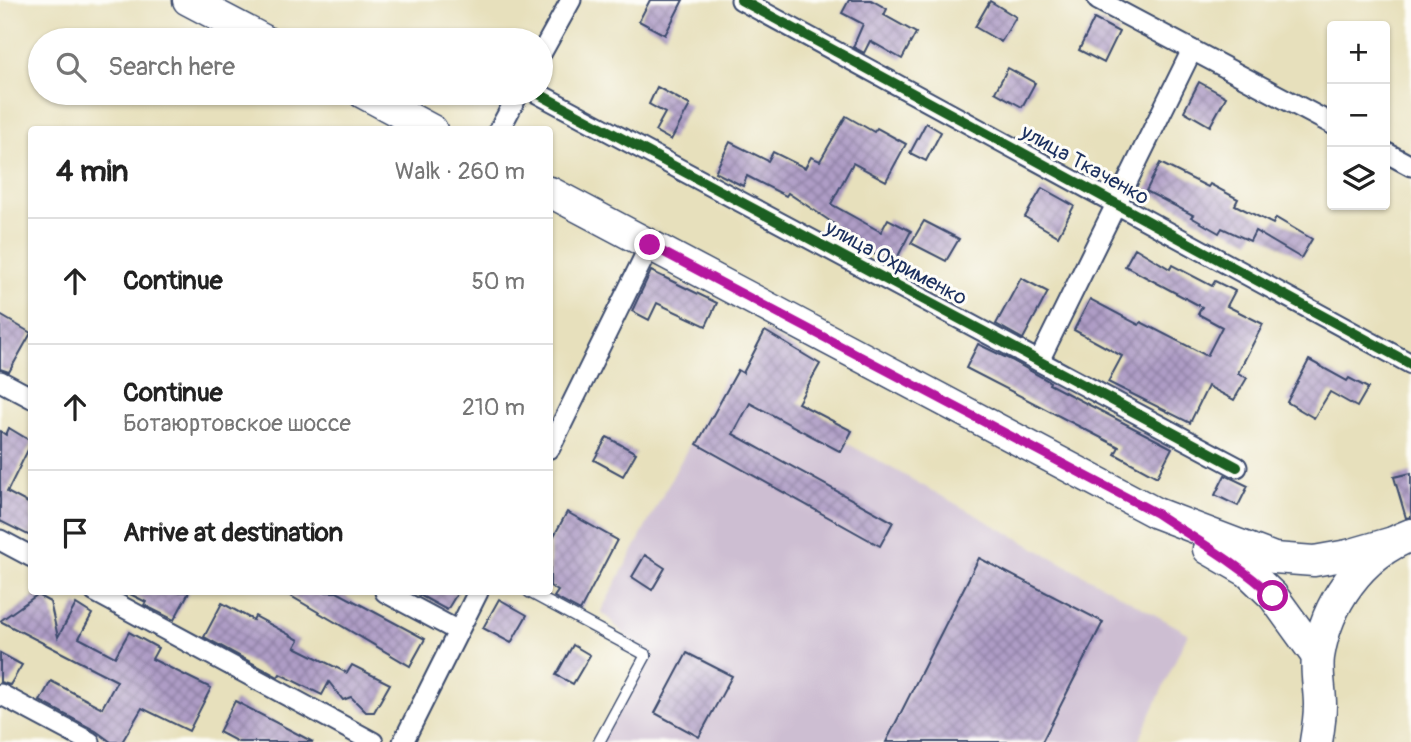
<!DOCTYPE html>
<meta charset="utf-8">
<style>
:root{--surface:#fff;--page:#f6f6f6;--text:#222;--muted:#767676;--line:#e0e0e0}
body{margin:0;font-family:Pangolin,sans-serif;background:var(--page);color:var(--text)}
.controls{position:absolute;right:21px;top:21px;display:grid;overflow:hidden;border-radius:7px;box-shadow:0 2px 5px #0004}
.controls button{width:63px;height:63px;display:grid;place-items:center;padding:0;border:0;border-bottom:2px solid var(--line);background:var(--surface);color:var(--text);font:35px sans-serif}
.stop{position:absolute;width:21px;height:21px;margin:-16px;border:5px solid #b5179e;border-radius:50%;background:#fff}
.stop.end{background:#b5179e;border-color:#fff;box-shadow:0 2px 7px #0008}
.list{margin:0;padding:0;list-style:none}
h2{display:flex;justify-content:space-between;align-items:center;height:91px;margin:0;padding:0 28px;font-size:30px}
h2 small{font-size:23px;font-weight:400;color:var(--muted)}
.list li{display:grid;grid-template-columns:46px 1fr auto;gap:21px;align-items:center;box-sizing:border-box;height:126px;padding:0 28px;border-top:2px solid var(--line)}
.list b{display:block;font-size:26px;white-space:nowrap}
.list p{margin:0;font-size:23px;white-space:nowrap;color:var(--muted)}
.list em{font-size:23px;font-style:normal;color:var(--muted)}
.icon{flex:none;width:38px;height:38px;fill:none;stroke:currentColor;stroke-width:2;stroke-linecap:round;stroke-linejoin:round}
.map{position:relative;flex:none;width:1411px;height:742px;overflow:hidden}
.search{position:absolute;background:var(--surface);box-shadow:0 2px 5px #0004;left:28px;top:28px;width:525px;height:77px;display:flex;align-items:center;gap:18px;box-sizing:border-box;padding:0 24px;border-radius:38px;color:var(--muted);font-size:26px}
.panel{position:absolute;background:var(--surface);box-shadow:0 2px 5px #0004;left:28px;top:126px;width:525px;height:469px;border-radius:7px}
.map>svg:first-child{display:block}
</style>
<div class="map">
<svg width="1411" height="742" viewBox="0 0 1411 742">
<defs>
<pattern id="building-cross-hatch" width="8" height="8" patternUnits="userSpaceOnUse" patternTransform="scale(1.75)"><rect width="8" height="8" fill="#af9dc6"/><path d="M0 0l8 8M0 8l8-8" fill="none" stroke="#8e80a4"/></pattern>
</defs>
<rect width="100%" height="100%" fill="#fdfcf7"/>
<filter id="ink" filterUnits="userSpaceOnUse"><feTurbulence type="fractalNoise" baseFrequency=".0143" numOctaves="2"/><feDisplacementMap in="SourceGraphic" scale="14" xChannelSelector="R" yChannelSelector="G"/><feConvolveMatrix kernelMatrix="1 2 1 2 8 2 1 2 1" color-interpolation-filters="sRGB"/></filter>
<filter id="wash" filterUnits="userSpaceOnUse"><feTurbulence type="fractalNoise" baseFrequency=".00686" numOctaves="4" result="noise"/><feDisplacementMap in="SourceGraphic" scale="28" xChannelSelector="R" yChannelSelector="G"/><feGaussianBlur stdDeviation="1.57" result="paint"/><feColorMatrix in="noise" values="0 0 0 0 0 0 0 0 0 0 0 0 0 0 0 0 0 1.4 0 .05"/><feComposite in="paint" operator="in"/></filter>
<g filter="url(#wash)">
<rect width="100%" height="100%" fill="#e7e0bc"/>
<!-- industrial -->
<path fill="#cdbed2" d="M726 376 1188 633 1138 742H600L645 656 601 611Z"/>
<g id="blocks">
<!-- building -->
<g fill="url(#building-cross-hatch)">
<path d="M650 0H683L665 35 639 21Z"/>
<path d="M849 0H871L887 9 884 15 916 33 902 59 870 41 864 53 853 47 863 24 842 13Z"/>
<path d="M990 1 1016 17 1001 42 975 27Z"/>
<path d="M1094 19 1119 32 1104 63 1079 50Z"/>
<path d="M1008 68 1035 83 1022 107 995 92Z"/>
<path d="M1199 82 1226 97 1210 126 1184 111Z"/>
<path d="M657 87 690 105 671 140 655 131 665 113 649 104Z"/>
<path d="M846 116 874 132 877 128 906 144 886 181 853 163 831 204 881 232 888 219 911 231 894 264 852 243 850 246 827 234 833 223 788 193 786 196 747 176 743 186 715 172 730 142 768 161 773 152 805 168 811 157 820 161Z"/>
<path d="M926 123 941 132 926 161 910 153Z"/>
<path d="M1160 163 1208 187 1210 184 1238 199 1235 205 1273 224 1276 218 1312 239 1301 258 1255 231 1250 241 1222 228 1219 233 1191 217 1193 215 1146 191Z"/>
<path d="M1042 188 1074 206 1058 236 1025 217Z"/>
<path d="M924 221 959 239 946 261 911 243Z"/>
<path d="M1135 248 1170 269 1172 265 1212 286 1215 281 1235 291 1227 306 1263 324 1238 373 1247 378 1234 400 1208 386 1190 423 1108 382 1122 356 1074 330 1090 299 1139 325 1141 322 1207 356 1222 327 1198 314 1202 307 1125 266Z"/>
<path d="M651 271 717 303 706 326 657 303 649 320 632 311Z"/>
<path d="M1021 278 1048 292 1023 339 996 324Z"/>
<path d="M0 315 31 333 9 372 0 369Z"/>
<path d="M765 331 820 364 798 403 852 431 841 452 750 403 733 434 893 522 880 546 697 444 738 370 743 373Z"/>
<path d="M978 344 1011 360 1050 382 1049 384 1172 448 1157 477 1115 454 1119 447 966 368Z"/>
<path d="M1309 360 1347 381 1349 378 1368 388 1357 407 1330 392 1314 418 1287 402Z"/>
<path d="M9 428 32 442 7 492 32 505V537L0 521V431L6 435Z"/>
<path d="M607 437 636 453 623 476 594 460Z"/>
<path d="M1411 473V517L1406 518 1394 477Z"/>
<path d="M1225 475 1248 486 1238 506 1215 495Z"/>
<path d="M567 512 617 540 580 611 554 597 558 591 550 586V543Z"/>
<path d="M645 555 665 568 652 590 632 577Z"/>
<path d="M979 558 1103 622 1042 742H886Z"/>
<path d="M126 592H189L174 620 144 605 146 602Z"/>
<path d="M284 592H337L425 639 410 666Z"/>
<path d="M414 592H458L447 610Z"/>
<path d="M37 595 50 602 58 637 76 604 92 614 79 638 115 657 129 632 158 648 152 659 211 688 189 731 142 708 122 742H111L96 731 40 701 51 681 102 708 117 681 0 621Z"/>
<path d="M499 599 527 615 511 643 483 628Z"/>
<path d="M222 603 253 620 255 616 299 640 295 647 347 673 352 665 390 684 374 712H366L351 697 343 700 329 682 322 695 280 674 278 677 204 637Z"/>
<path d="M573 645 590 655 573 684 556 675Z"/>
<path d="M0 653 22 665 10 685 0 682Z"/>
<path d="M687 653 732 676 699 737 655 713Z"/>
<path d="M235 701 313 742H238L219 732Z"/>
</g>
</g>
</g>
<g filter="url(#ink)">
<use href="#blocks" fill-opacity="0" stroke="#3a4a6c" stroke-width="2"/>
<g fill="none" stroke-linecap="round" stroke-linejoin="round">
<defs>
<path id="service" d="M529 592 646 655 599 742"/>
<g id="minor">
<path d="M741 0 1411 364"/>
<path d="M1098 0 1332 124"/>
<path d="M541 54 571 0"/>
<path d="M537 93 1237 467"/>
<path d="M499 130 519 93"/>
<path d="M1385 152 1411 166"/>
<path d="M1039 361 1192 50"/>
<path d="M0 381 32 398"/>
<path d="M550 448 650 245"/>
<path d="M0 540 32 557"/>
<path d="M95 592 373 742"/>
<path d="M385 592 458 631"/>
<path d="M0 694 90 742"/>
<path d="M403 742 478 592"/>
</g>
<g id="primary">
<path d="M188 0 264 40"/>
<path d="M363 93 432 130"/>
<path d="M550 192 1156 513 1274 558 1314 561 1348 555 1393 542"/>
<path d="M1208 549 1248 572 1273 596 1318 658"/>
</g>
<path id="trunk" d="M1316 742C1318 730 1320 717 1320 705 1320 689 1316 672 1318 657 1326 604 1360 554 1411 535"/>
</defs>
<!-- service casing -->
<use href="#service" stroke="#3a4a6c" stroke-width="13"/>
<!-- minor casing -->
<use href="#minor" stroke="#3a4a6c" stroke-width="23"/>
<!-- primary casing -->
<use href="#primary" stroke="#3a4a6c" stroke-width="33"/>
<!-- trunk casing -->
<use href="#trunk" stroke="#3a4a6c" stroke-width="35"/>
<!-- service -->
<use href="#service" stroke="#fff" stroke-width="10"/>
<!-- minor -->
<use href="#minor" stroke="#fff" stroke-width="19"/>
<!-- primary -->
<use href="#primary" stroke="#fff" stroke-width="30"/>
<!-- trunk -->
<use href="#trunk" stroke="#fff" stroke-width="32"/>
<defs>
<g id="cycleway">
<path d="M741 0 1411 364"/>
<path d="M537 93 1237 467"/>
</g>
</defs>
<!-- cycleway casing -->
<use href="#cycleway" stroke="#fdfcf7" stroke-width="15"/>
<!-- cycleway -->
<use href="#cycleway" stroke="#1b5e20" stroke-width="10"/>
</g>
</g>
<g fill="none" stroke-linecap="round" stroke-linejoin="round" filter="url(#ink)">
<!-- route -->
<path stroke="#b5179e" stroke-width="9" d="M650 245 1156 513C1196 540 1238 563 1273 596"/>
</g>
<g text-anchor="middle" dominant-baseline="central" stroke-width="6" stroke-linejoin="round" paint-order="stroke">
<!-- street labels -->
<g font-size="21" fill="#1b2f5e" stroke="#fdfcf7">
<text transform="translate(1085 165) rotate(29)">улица Ткаченко</text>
<text transform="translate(896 263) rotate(28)">улица Охрименко</text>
</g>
</g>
</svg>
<div class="controls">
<button>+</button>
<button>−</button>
<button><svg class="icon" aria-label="layers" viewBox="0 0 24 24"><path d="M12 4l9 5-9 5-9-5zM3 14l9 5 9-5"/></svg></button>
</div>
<div class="stop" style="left:1273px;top:596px"></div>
<div class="stop end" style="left:650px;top:245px"></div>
<div class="search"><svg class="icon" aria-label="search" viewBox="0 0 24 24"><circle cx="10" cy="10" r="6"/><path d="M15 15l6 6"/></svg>Search here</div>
<section class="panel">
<h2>4 min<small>Walk · 260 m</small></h2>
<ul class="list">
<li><svg class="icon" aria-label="ahead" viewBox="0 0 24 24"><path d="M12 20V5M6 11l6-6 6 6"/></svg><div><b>Continue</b></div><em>50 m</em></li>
<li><svg class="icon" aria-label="ahead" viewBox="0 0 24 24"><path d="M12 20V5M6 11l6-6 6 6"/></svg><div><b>Continue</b><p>Ботаюртовское шоссе</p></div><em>210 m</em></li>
<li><svg class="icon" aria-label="arrive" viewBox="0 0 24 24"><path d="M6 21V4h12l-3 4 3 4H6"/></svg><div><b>Arrive at destination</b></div></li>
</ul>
</section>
</div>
